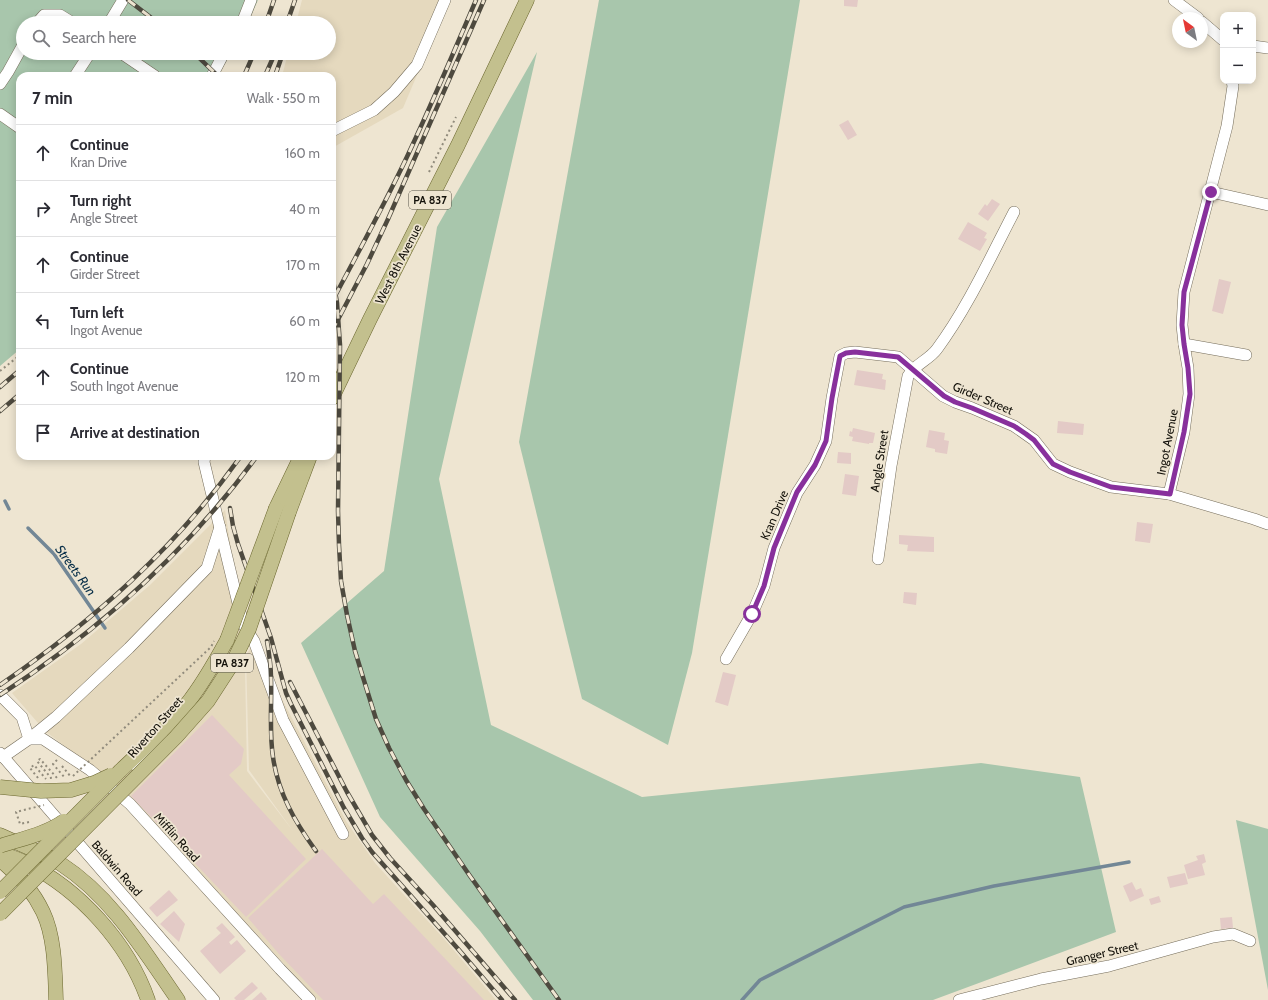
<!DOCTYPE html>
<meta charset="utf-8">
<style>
:root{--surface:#fff;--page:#f7f7f7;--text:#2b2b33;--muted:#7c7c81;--line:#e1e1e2}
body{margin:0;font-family:Cabin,sans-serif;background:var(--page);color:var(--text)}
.controls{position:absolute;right:12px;top:12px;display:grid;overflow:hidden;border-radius:8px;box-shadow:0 2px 10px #0003}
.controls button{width:36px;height:36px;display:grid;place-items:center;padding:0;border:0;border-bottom:1px solid var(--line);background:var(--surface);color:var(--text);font:20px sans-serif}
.compass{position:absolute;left:1172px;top:12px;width:36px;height:36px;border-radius:50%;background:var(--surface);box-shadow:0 2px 10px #0003;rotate:327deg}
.stop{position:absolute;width:12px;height:12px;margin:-9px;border:3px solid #88309c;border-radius:50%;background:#fff}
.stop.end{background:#88309c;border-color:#fff;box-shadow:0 1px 4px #0008}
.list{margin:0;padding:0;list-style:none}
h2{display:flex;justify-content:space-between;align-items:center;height:52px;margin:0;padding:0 16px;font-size:17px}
h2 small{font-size:13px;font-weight:400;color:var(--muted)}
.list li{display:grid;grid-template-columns:26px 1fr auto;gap:12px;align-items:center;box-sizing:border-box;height:56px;padding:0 16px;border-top:1px solid var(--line)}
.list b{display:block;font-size:15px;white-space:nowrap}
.list p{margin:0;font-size:13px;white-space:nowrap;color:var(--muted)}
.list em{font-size:13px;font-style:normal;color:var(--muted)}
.icon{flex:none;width:22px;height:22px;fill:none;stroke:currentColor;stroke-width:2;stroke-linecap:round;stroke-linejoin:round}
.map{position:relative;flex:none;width:1268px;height:1000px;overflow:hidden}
.search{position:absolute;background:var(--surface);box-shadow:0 2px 10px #0003;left:16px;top:16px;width:320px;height:44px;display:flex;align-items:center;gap:10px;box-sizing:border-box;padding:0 14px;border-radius:22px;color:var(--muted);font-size:15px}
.panel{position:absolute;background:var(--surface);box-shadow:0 2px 10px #0003;left:16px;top:72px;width:320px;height:388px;border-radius:12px}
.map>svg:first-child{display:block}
</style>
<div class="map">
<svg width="1268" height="1000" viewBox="0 0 1268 1000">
<rect width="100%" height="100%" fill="#eee5d1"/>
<!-- built -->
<g fill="#e5d9be">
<path d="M302 0H449L403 108 332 148V76H282L288 53H329V23H296Z"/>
<path d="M225 510 230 542 245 667 247 771 293 831 249 770 246 655 253 644 346 821 375 863 446 941 496 1000H318L244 921 99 772 45 731 12 693 81 644 150 585Z"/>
</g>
<!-- green -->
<g fill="#a8c6ac">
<path d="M0 0H258L248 23H23V53H231L218 76H20V349L0 366Z"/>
<path d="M599 0H800L692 653 668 745 582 699 519 442Z"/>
<path d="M537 52 439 479 491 725 642 797 981 763 1080 777 1116 932 933 1000H533L480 931 380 817 301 643 384 571 437 227Z"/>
<path d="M1236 820 1268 829V990Z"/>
</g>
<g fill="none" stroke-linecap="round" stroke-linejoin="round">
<!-- stream -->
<g stroke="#728796" stroke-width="3.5">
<path d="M5 501 9 509"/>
<path d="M28 528 54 554 105 628"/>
<path d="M742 1000 760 980 904 907 994 886 1129 862"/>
</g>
</g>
<!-- building -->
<g fill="#e3cac6">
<path d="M844 0H858L857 7 844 6Z"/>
<path d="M848 120 857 135 848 140 839 125Z"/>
<path d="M992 199 1000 204 988 221 978 214 985 204 987 206Z"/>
<path d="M968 222 987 233 984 238 987 239 980 251 958 239Z"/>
<path d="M1219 279 1231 282 1223 314 1212 311Z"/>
<path d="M857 370 883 374 882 379 886 380 885 390 854 385Z"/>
<path d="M1058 421 1084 424 1083 435 1057 433Z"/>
<path d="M853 428 875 433 873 443H869V444L852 441 853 437 849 436 850 431 852 432Z"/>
<path d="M929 430 945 433 944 440 949 441 947 454 935 452V449L926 447Z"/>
<path d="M838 452 851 453V464L837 463Z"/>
<path d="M845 474 859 476 856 496 842 494Z"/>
<path d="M1137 522 1153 524 1150 543 1135 541Z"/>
<path d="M899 535 934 537V552L907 551 908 545 899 544Z"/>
<path d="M904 592 917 593 916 605 903 603Z"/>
<path d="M723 672 736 675 728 706 715 702Z"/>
<path d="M212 715 244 749 241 764 229 775 306 859 246 917 131 796Z"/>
<path d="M322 849 373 904 384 894 484 1000H323L279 954 248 918Z"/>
<path d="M1204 854 1206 862 1202 864 1205 875 1188 879 1184 865 1198 860 1196 856Z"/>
<path d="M1185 873 1188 884 1170 888 1167 877Z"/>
<path d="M1132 882 1136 890 1141 888 1144 896 1130 902 1123 886Z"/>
<path d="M169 890 178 900 157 917 149 908Z"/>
<path d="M1159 896 1161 902 1151 905 1149 899Z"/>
<path d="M174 911 185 924 179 942 160 924Z"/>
<path d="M1232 917 1233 928 1221 929 1220 918Z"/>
<path d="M222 923 235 937 229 942 231 945 237 940 246 951 220 974 200 951 221 933 216 928Z"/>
<path d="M252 982 258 988 244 1000H236L234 998Z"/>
<path d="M261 992 267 999 266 1000H252Z"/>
</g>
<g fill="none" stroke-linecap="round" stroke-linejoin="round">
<defs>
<g id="minor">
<path d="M1174 0 1198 18"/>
<path d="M1202 22 1223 40"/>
<path d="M37 23 44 15H60L73 23"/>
<path d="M109 23 123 0"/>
<path d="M242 23 251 0"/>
<path d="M1253 46 1268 48"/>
<path d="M121 53 155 76"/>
<path d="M75 76 90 53"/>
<path d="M212 76 224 53"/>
<path d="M0 84 8 72 23 45"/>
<path d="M0 114 20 128"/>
<path d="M332 131 374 110 394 92 417 65 445 0"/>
<path d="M1211 192 1268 205"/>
<path d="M1184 344 1246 355"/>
<path d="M205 456 204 462 243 624 254 641 283 720 343 834"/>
<path d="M1169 494 1184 432 1189 394 1188 368 1184 344 1182 325 1184 292 1227 126 1233 86 1232 81"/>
<path d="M878 559 891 466 908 376C915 364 929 360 937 349 968 307 990 258 1014 212"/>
<path d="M726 659 752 614 764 586 774 548 797 493 815 465 826 441 832 398 840 356 846 353 855 352 898 357 943 396 955 402 972 408 1014 426 1034 440 1053 464 1070 472 1111 487 1169 494 1254 519 1268 524"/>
<path d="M0 695 22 717 29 739 56 717 129 648 207 568 220 527"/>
<path d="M0 753 214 1000"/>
<path d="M3 757 29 739H43L90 770 130 804 280 969 310 1000"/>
<path d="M137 767 163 739"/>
<path d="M959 1000 1041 979 1109 966 1213 937 1233 934 1250 941"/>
</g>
<g id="major">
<path d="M332 398 370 319 458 145 527 0"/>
<path d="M276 508 301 456"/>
<path d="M289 512 310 456"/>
<path d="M120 771C142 750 166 729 186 705 202 685 215 662 227 640"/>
<path d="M0 835C19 844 44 853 61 864 112 897 144 951 178 1000"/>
<path d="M0 853C9 856 18 859 26 863 80 890 128 943 148 1000"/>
<path d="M0 860C18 874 33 891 43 912 55 937 55 972 56 1000"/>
</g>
</defs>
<!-- minor casing -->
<use href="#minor" stroke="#756d5b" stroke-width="12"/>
<!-- major casing -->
<use href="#major" stroke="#6b672f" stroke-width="15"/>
<!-- path -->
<g stroke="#918b7c" stroke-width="2" stroke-dasharray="2 3" stroke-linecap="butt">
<path d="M429 172 456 117"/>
<path d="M0 371 20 355"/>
<path d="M57 760 53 764 65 778"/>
<path d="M62 766 71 777"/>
<path d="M38 778 30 768 34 765 46 779"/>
<path d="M50 778H51L37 761 40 759 57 778"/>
</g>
<!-- minor -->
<use href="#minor" stroke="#fff" stroke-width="11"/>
<!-- major -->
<use href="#major" stroke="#c3c08e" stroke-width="14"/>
<defs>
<g id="rail">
<path d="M128 0 158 23"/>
<path d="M266 23 274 0"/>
<path d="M287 23 295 0"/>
<path d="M194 53 218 76"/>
<path d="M244 76 254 53"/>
<path d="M265 76 275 53"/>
<path d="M275 76 283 53"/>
<path d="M332 274 337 303 340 345 338 511 339 545 341 581 347 615 355 651 366 687 376 719 389 748 406 780 424 809 470 876 559 1000"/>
<path d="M335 296C359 251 383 207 405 161 430 108 453 54 476 0"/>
<path d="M332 331 367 264 388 219 484 0"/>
<path d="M0 387 20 370"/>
<path d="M0 411 20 394"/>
<path d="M230 508 233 526 238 544 271 638 286 693 291 704 344 808 362 838 372 852 459 950 502 1000"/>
<path d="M267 641C269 653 271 665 271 677 272 704 269 731 273 757 278 793 295 822 316 851"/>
<path d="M290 682 347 792 372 835 390 858 433 905 515 1000"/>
<path d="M0 685C93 621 175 549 241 456"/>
<path d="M0 695C100 630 186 553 257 456"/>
</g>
</defs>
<!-- rail casing -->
<use href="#rail" stroke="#4e4a3f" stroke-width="4.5"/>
<!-- rail -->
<use href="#rail" stroke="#eee5d1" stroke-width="3" stroke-dasharray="9" stroke-linecap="butt"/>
<defs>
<g id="major-bridge">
<path d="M227 640 276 508"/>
<path d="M0 787 41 791 71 790 94 783 111 775"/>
<path d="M0 846C21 839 46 834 64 821"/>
<path d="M0 892 120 771"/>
<path d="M0 914 176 737 208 701 232 664 249 629 289 512"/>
</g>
</defs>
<!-- major-bridge casing -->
<use href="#major-bridge" stroke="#6b672f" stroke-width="15" stroke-linecap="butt"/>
<!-- path-bridge -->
<g stroke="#918b7c" stroke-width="2" stroke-dasharray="2 3" stroke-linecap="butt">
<path d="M73 776 211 647 214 641"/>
<path d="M29 822 20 824 16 812 44 805"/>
</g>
<!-- major-bridge -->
<use href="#major-bridge" stroke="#c3c08e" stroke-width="14"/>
</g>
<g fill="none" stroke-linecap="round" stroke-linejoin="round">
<!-- route -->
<path stroke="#88309c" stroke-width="5" d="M752 614 764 586 774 548 797 492 815 465 826 441 832 398 840 356 846 353 855 352 898 357 944 396 955 402 972 408 1014 426 1026 434 1034 440 1053 464 1070 472 1111 487 1170 494 1184 432 1190 394 1188 368 1184 344 1182 325 1184 292 1211 192"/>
</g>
<g text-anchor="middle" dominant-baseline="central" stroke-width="3.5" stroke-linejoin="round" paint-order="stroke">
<!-- shield labels -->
<g fill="#eee5d1" stroke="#555146" stroke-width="1">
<rect x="409" y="191" width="42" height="18" rx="3"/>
<rect x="211" y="654" width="42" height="18" rx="3"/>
</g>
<g font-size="11" font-weight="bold" fill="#13110a">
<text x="430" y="200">PA 837</text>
<text x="232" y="663">PA 837</text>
</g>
<!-- street labels -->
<g font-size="12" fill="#13110a" stroke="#eee5d1">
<text transform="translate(398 264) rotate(-63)">West 8th Avenue</text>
<text transform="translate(983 398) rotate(23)">Girder Street</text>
<text transform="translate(1167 442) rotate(-79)">Ingot Avenue</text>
<text transform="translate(879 461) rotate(-81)">Angle Street</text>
<text transform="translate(774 515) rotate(-67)">Kran Drive</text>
<text transform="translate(155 727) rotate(-49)">Riverton Street</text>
<text transform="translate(177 837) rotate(48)">Mifflin Road</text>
<text transform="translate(117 868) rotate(49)">Baldwin Road</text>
<text transform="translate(1102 953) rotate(-13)">Granger Street</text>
</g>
<!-- water labels -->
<g font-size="13" font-style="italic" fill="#072e48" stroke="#eee5d1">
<text transform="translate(76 570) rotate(54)">Streets Run</text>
</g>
</g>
</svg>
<div class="controls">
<button>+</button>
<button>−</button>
</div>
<svg class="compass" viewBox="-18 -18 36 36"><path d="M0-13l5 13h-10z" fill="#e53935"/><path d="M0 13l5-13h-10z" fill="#7c7c81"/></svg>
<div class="stop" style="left:752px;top:614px"></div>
<div class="stop end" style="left:1211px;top:192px"></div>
<div class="search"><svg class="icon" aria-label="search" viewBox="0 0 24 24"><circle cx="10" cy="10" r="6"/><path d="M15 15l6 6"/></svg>Search here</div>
<section class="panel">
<h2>7 min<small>Walk · 550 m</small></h2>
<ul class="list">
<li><svg class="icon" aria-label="ahead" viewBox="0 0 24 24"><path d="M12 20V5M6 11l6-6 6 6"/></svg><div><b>Continue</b><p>Kran Drive</p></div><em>160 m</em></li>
<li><svg class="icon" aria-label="right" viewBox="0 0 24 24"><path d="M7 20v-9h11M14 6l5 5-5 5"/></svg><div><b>Turn right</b><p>Angle Street</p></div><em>40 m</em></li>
<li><svg class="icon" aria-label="ahead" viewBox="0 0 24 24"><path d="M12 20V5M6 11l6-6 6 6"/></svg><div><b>Continue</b><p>Girder Street</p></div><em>170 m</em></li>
<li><svg class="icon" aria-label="left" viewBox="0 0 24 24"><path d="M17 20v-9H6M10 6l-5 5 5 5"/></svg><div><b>Turn left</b><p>Ingot Avenue</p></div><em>60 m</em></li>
<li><svg class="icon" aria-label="ahead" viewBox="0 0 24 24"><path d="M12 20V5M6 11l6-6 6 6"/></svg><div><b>Continue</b><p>South Ingot Avenue</p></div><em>120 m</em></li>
<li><svg class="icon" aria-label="arrive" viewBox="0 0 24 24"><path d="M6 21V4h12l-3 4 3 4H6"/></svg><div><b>Arrive at destination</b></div></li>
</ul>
</section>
</div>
